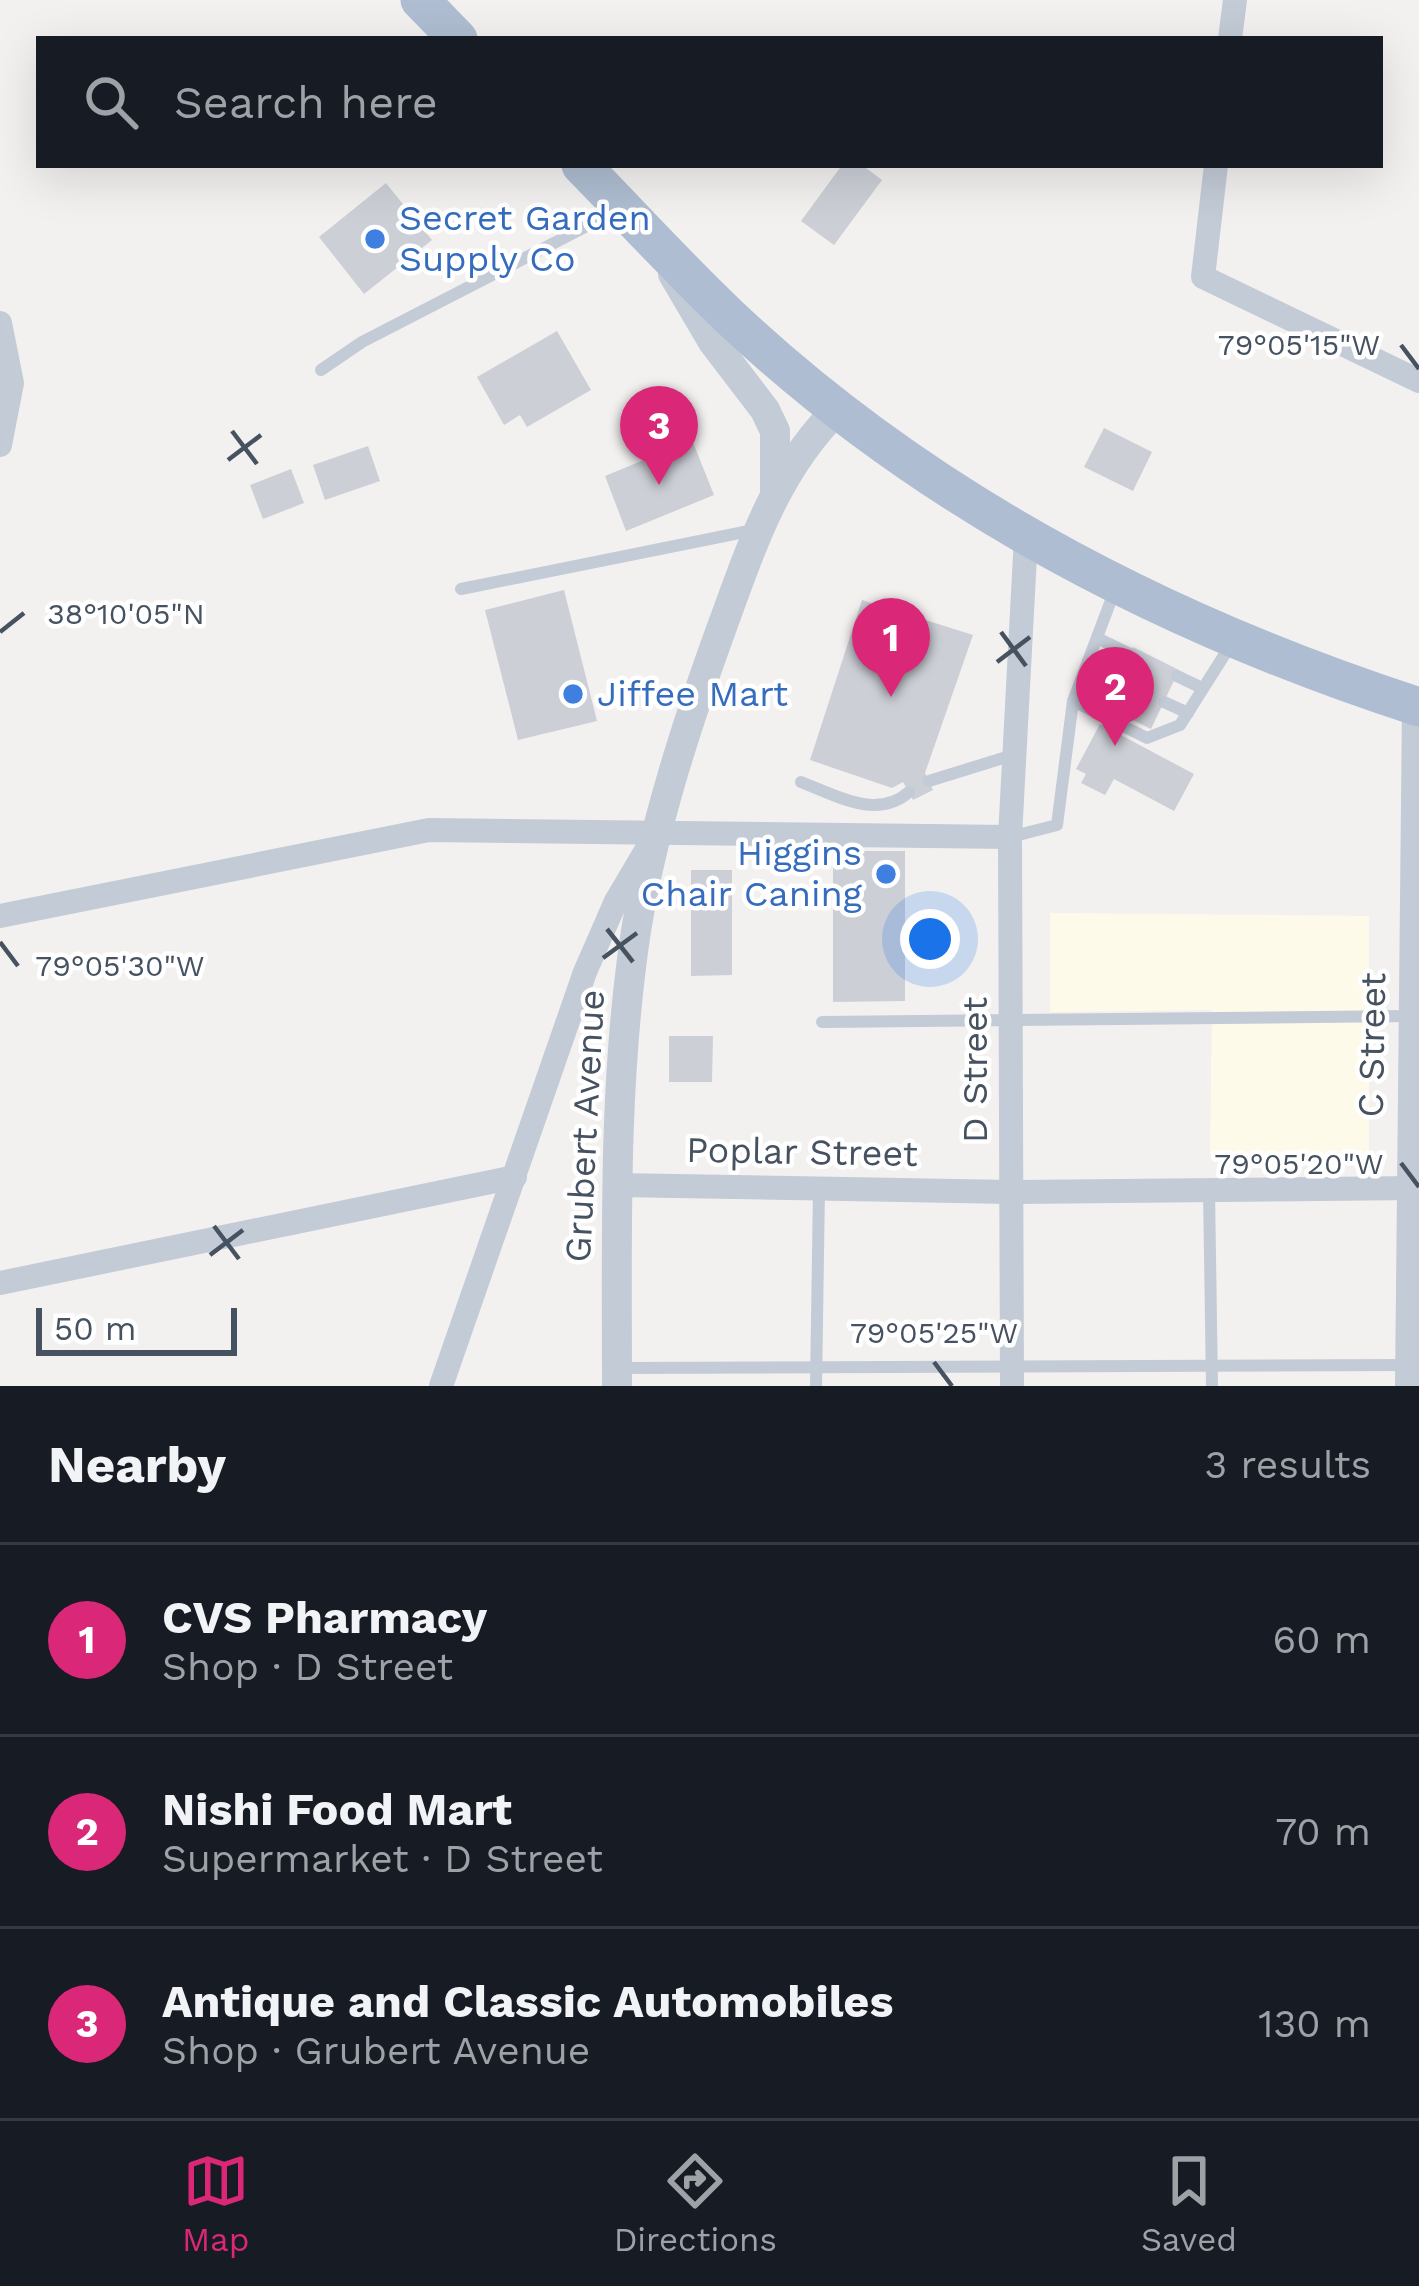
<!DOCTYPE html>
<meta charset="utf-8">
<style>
:root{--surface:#171b24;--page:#20242c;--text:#f1f3f6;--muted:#9ea1a6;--line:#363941;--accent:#db2777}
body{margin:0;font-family:"Work Sans",sans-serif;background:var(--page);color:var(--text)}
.scale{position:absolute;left:36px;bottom:30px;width:201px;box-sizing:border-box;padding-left:12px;border:6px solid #465260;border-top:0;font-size:33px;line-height:42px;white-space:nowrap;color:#465260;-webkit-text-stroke:9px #fff;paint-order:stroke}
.you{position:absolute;left:930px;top:939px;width:42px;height:42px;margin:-30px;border:9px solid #fff;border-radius:50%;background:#1a73e8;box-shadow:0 0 0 18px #1a73e833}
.badge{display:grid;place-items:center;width:78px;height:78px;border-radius:50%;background:var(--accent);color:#fff;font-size:39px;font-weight:700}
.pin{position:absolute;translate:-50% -99px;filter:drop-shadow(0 3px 6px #0008)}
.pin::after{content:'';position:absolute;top:63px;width:42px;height:36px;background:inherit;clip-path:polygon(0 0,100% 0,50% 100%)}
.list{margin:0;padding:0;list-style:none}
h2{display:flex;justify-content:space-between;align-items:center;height:156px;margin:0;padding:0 48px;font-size:51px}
h2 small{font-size:39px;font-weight:400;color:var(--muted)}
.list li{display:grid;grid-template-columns:78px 1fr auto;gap:36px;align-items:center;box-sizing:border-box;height:192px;padding:0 48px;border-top:3px solid var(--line)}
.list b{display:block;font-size:45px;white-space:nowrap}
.list p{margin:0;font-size:39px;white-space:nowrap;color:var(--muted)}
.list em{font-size:39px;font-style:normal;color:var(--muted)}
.icon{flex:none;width:66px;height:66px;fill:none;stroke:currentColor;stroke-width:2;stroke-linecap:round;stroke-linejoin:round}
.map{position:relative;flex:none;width:1419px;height:1386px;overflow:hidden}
.search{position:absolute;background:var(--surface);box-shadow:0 12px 48px #0002;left:36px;right:36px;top:36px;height:132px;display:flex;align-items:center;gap:30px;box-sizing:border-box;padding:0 42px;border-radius:0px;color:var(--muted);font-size:45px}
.sheet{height:732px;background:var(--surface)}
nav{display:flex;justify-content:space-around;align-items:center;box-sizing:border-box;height:168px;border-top:3px solid var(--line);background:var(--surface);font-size:33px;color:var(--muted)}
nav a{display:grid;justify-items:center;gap:6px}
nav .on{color:var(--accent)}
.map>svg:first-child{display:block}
</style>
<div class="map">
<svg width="1419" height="1386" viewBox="0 0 1419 1386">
<rect width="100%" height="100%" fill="#f3f0f0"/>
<!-- commercial -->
<path fill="#fefae9" d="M1050 913 1369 916V1154H1210L1212 1010 1050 1012Z"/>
<!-- building -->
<g fill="#cccfd6">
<path d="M842 165H862L882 180 834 245 801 221Z"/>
<path d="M386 183 432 240 364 294 319 237Z"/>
<path d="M557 331 591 390 527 427 520 415 504 425 477 377Z"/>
<path d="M1104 428 1152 452 1133 491 1084 467Z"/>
<path d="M692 440 714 495 626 531 605 476Z"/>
<path d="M368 446 380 481 325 500 313 465Z"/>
<path d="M291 469 304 503 263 519 250 485Z"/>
<path d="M564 590 597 721 518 740 485 610Z"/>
<path d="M862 600 973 635 925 773 933 790 913 800 903 782 892 788 810 760Z"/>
<path d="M1133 647 1179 670 1151 729 1104 706Z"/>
<path d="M1100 724 1194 774 1174 811 1114 779 1105 795 1081 783 1086 774 1076 769Z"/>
<path d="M833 851H905V1001L833 1002Z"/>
<path d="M691 870H732V975L691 976Z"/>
<path d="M669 1036H713L712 1082H669Z"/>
</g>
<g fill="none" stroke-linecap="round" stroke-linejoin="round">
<!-- service -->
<g stroke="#c3cbd6" stroke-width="12">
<path d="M321 370 362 342 616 211"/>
<path d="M1116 587 1073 701 1147 738 1180 725 1230 646"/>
<path d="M461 589 754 530"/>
<path d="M1097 638 1130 654"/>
<path d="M1088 661 1118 678"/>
<path d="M1177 676 1202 688"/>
<path d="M1164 702 1188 713"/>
<path d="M929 781 1013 755"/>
<path d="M801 782C837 796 877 820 909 792"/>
<path d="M1010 837 1057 825 1073 701"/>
<path d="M822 1022 1408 1016"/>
<path d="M1209 1190 1212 1386"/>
<path d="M617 1368 1412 1365"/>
<path d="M816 1386 819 1189"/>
</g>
<!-- minor -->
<g stroke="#c3cbd6" stroke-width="24">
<path d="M1230 39 1235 0"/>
<path d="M1216 165 1203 277 1419 381"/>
<path d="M0 323 12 383 0 445"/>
<path d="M0 916 429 830 1010 837"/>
<path d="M616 1185 1011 1192 1419 1188"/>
<path d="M0 1283 515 1177"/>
<path d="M441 1386 585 972 616 901 648 847"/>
<path d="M1012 1386 1010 837 1026 537"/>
<path d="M1407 1386 1414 706"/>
</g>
<!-- tertiary -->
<g stroke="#c3cbd6" stroke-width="30">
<path d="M673 274 713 342 765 410 775 431V489"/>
<path d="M617 1386C617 1234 613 1082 636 931 653 827 687 723 723 624 752 545 776 470 838 409"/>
</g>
<!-- primary -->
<g stroke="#aebdd1" stroke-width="39">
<path d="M420 0 458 39"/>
<path d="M581 165C632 217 681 271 734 321 930 504 1166 625 1419 707"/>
</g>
</g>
<!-- ticks -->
<path fill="none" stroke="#465260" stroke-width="4.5" d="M1401 345 1419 369M232 431 257 464M228 460 261 435M0 632 24 613M1001 632 1026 666M997 662 1030 637M607 929 633 962M0 942 18 966M603 958 637 933M1401 1163 1419 1187M214 1226 239 1259M210 1255 243 1230M934 1362 952 1386"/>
<!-- markers -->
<g fill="#3f7fe0" stroke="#fff" stroke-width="4.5">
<circle cx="375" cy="239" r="12"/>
<circle cx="573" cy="694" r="12"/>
<circle cx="886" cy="874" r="12"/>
</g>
<g text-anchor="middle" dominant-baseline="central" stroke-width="9" stroke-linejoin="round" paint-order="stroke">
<!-- shop labels -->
<g font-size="36" fill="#366cbe" stroke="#fff" text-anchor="start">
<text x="399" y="218">Secret Garden<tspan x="399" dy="41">Supply Co</tspan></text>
<text x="597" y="694">Jiffee Mart</text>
<text x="862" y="853" text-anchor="end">Higgins<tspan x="862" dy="41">Chair Caning</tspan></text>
</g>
<!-- street labels -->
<g font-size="36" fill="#465260" stroke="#fff">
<text transform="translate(1372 1045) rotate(-89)">C Street</text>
<text transform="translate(975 1070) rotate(-90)">D Street</text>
<text transform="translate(585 1126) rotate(-87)">Grubert Avenue</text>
<text transform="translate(802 1152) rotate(1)">Poplar Street</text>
</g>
</g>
<g font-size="30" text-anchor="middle" fill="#465260" stroke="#fff" stroke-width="9" stroke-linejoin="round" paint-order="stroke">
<text x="1299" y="355">79°05'15"W</text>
<text x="126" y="624">38°10'05"N</text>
<text x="120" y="976">79°05'30"W</text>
<text x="1299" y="1174">79°05'20"W</text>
<text x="934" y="1343">79°05'25"W</text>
</g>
</svg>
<div class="scale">50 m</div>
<div class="you"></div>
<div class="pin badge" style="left:891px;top:697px">1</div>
<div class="pin badge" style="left:1115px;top:746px">2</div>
<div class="pin badge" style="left:659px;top:485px">3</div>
<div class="search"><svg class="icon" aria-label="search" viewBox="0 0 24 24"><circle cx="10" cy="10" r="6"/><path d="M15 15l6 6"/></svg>Search here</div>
</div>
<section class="sheet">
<h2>Nearby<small>3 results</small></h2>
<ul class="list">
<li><span class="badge">1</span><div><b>CVS Pharmacy</b><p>Shop · D Street</p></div><em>60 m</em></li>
<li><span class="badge">2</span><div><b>Nishi Food Mart</b><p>Supermarket · D Street</p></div><em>70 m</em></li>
<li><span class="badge">3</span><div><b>Antique and Classic Automobiles</b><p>Shop · Grubert Avenue</p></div><em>130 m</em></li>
</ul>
</section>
<nav>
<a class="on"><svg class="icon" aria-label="map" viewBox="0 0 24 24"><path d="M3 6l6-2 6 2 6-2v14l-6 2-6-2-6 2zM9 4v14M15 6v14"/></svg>Map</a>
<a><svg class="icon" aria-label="directions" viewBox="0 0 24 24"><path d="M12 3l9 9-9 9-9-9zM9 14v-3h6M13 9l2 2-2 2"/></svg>Directions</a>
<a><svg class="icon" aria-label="saved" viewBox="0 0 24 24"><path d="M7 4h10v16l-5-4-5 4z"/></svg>Saved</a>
</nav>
